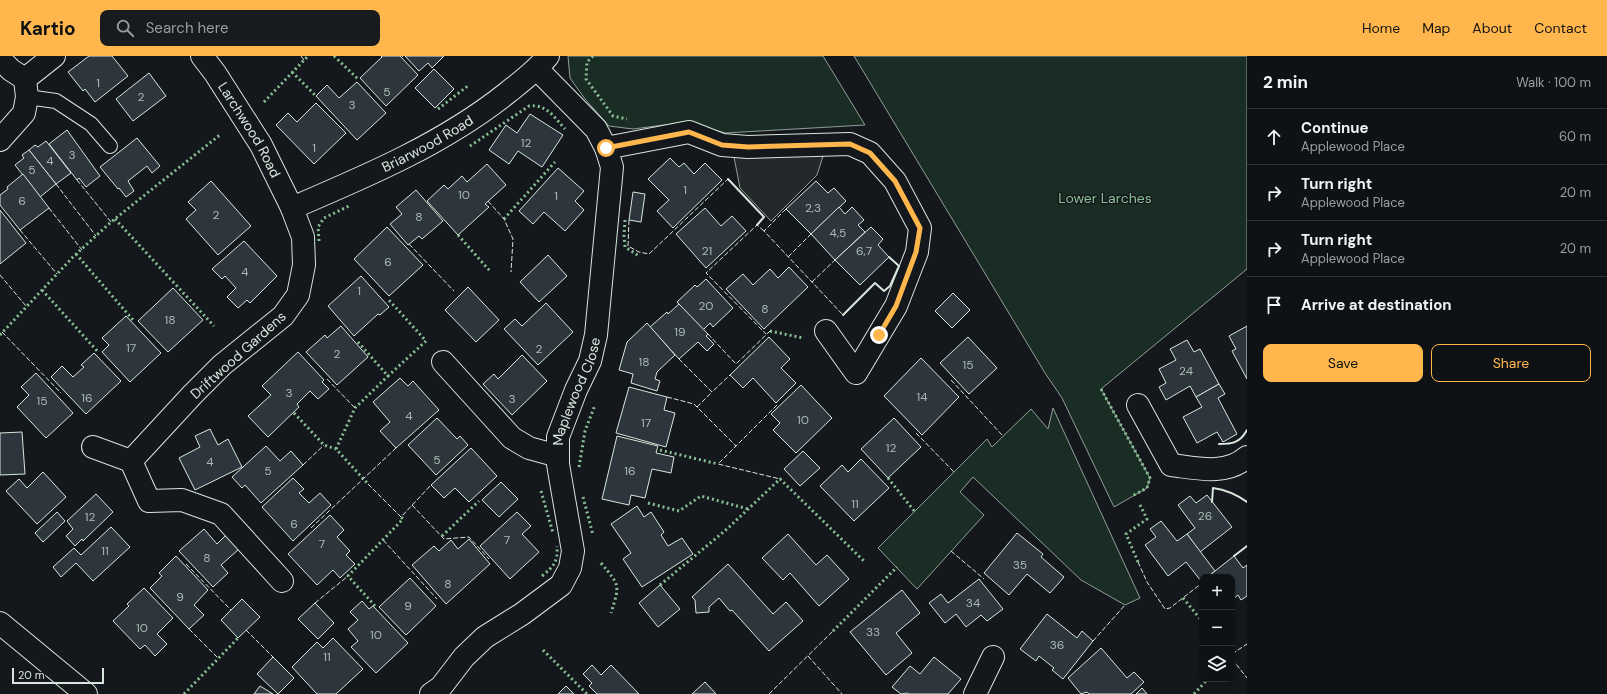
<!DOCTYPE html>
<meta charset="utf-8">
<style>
:root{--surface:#0f1215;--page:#181b1e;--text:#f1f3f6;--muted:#9b9ea0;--line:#2f3234;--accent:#ffb74d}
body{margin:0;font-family:"DM Sans",sans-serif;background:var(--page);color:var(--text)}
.controls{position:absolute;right:12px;bottom:12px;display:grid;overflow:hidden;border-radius:8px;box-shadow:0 2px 6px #0003}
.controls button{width:36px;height:36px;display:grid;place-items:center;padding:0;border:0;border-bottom:1px solid var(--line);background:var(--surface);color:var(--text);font:20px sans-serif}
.scale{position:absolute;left:12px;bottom:10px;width:92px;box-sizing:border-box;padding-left:4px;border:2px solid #d8e6dc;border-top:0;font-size:11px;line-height:14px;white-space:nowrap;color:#d8e6dc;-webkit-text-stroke:3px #14181c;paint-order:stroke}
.stop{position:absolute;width:12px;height:12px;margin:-9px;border:3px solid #ffb74d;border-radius:50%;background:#fff}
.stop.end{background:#ffb74d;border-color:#fff;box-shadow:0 1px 4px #0008}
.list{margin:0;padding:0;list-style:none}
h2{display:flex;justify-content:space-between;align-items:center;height:52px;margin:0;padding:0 16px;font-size:17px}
h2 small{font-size:13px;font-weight:400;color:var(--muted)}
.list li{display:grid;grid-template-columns:26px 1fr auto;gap:12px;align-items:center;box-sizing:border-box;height:56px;padding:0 16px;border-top:1px solid var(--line)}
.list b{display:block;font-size:15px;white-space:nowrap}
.list p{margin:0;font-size:13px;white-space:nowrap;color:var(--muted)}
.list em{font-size:13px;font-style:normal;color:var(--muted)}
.actions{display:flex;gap:8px;padding:12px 16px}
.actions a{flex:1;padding:9px 0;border:1px solid var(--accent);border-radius:8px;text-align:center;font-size:14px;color:var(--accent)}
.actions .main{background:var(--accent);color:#111}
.icon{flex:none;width:22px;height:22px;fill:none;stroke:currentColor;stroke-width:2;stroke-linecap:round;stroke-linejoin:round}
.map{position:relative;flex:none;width:1247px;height:638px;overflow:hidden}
header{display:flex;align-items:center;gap:24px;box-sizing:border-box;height:56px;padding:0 20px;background:var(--accent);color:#111}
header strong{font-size:19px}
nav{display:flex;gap:22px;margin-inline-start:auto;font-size:14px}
.search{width:280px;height:36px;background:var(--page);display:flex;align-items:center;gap:10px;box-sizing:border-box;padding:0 14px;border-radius:8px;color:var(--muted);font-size:15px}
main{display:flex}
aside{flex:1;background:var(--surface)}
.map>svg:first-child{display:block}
</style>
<header>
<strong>Kartio</strong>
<div class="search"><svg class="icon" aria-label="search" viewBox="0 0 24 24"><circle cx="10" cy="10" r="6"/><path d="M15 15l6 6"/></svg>Search here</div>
<nav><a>Home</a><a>Map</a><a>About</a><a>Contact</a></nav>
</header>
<main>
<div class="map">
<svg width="1247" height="638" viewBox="0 0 1247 638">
<rect width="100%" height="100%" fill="#14181c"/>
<!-- green -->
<g fill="#1a2d24" stroke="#939e99">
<path d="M568 0H823L865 69 725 77 687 66 633 73 609 70 585 43 570 22Z"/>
<path d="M854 0H1247V213L1101 333 1150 422 1147 432 1114 451 1062 342 1045 317Z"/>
<path d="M1053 352 1140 542 1125 549 1081 524 973 421 960 436 984 459 917 533 878 492 987 383 992 391 1031 353 1048 373Z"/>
</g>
<!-- parking -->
<path fill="#24282b" stroke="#939e99" d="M824 97 817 119 771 165 740 132 734 101Z"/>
<!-- building -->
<g fill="#2c363c" stroke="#d8e6dc">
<path d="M89 0H112L128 20 95 46 85 33 83 35 68 16Z"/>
<path d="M381 0H400L418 19 386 50 360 22 382 1Z"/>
<path d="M405 0H444L432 12 428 7 419 15Z"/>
<path d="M434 13 454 33 435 52 415 32Z"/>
<path d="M149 17 166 40 133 65 116 43Z"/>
<path d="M357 26 386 57 357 84 316 40 327 29 339 42Z"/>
<path d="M316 47 346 77 314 108 276 69 288 57 297 66Z"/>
<path d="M530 58 563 79 542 111 518 95 509 108 489 94 506 69 517 77Z"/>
<path d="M67 74 100 120 86 131 79 122 77 124 49 88Z"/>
<path d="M137 82 160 110 152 117 147 110 128 125 134 135 126 141 119 132 118 133 100 111Z"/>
<path d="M46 85 71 117 56 128 29 94 35 89 38 91Z"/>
<path d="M29 94 56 128 40 141 15 109 24 102 22 99Z"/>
<path d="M670 102 679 111 684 107 694 118 705 107 722 124 673 172 657 155 669 144 648 123Z"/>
<path d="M487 108 506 129 485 148 489 151 458 179 427 145 444 129 448 133 462 120 467 126Z"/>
<path d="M558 112 584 135 575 145 584 154 565 175 544 156 533 168 519 155Z"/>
<path d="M23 118 49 152 20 174 0 149V139L8 133 7 131Z"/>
<path d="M211 125 251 170 218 199 186 163 196 154 188 146Z"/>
<path d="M816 125 828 137 834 132 846 145 811 178 786 153Z"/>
<path d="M416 134 443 165 422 183 419 180 408 189 390 168 402 158 396 151Z"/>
<path d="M633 136 645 138 641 166 629 164Z"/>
<path d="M839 151 845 158 852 151 864 164 858 169 865 176 835 204 811 178Z"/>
<path d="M705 152 721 170 732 160 746 175 706 212 676 178Z"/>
<path d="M0 154 26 187 0 208Z"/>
<path d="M387 171 423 209 389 240 354 203Z"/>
<path d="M871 171 883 183 878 189 889 201 860 229 835 204Z"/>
<path d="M244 185 277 220 250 247 247 244 238 252 227 241 236 232 225 220 222 223 212 213Z"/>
<path d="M548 199 567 220 539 246 520 226Z"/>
<path d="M789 211 808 231 764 273 726 233 743 218 753 229 770 213 778 222Z"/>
<path d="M361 220 389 251 380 259 378 258 354 280 328 250Z"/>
<path d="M706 223 733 252 713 271 710 267 703 274 677 246 695 229 697 231Z"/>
<path d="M468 231 499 264 476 286 445 254Z"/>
<path d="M173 232 203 264 168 296 138 265Z"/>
<path d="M953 237 970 254 952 272 935 255Z"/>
<path d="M546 247 573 276 538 309 504 273 515 263 522 270Z"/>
<path d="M679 248 708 278 706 280 714 288 707 295 698 286 679 303 650 271 667 256 668 258Z"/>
<path d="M126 260 161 297 130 326 102 296 109 289 102 282Z"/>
<path d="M647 267 675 299 657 316 655 323 660 325 657 335 631 327 633 318 619 314 627 286Z"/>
<path d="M341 270 368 301 337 329 306 296 325 279 327 282Z"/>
<path d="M1247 270V323L1232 295 1236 293 1229 280Z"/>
<path d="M769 281 790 303 781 312 796 327 776 347 753 322 743 332 730 319Z"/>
<path d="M968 281 997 312 969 338 940 307Z"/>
<path d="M1187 284 1194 296 1200 293 1219 328 1196 341 1190 330 1166 344 1159 331 1166 327 1159 313 1176 304 1170 293Z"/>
<path d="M298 296 324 324 322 326 329 333 318 343 310 335 297 348 299 351 268 381 248 360 271 339 262 330Z"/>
<path d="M94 297 121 325 86 358 51 321 62 310 73 321 84 311 81 309Z"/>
<path d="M522 299 547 325 512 359 483 328 494 318 498 323Z"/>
<path d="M921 302 959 341 922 379 884 340Z"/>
<path d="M36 317 73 357 46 382 17 351 29 339 21 331Z"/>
<path d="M400 322 408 330 413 325 439 354 396 392 380 375 390 366 373 346Z"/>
<path d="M1219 328 1225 338 1218 342 1237 378 1223 386 1217 376 1197 387 1183 361 1202 351 1196 341Z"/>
<path d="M801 329 832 362 796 397 773 374 780 367 771 358Z"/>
<path d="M629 331 667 341 664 354 675 357 666 391 616 377Z"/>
<path d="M437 362 457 383 460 380 468 389 436 419 408 389Z"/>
<path d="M894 362 921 391 888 422 861 393Z"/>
<path d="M210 373 218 389 228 383 242 411 195 434 179 402 200 391 195 380Z"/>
<path d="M22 376 25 418 0 419V377Z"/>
<path d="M617 380 658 390 656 397 674 401 671 417 652 413 645 442 631 439 629 449 602 443Z"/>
<path d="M266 390 280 405 291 395 303 409 261 447 245 429 242 432 232 421Z"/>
<path d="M471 392 497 420 469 446 455 432 444 442 431 429Z"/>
<path d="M803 395 820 412 800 430 784 413Z"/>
<path d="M861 403 889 432 854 465 820 430 842 409 848 416Z"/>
<path d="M43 416 66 441 37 468 6 435 19 423 27 432Z"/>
<path d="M293 422 304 433 299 437 309 447 320 437 331 449 293 485 262 451Z"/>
<path d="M501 426 518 443 499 461 482 444Z"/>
<path d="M96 438 113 456 83 485 82 483 75 490 66 480 73 473 67 465Z"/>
<path d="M1207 439 1232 471 1200 496 1187 478 1195 472 1178 449 1190 440 1196 447Z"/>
<path d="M637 450 644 461 651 456 664 476 661 479 668 490 682 482 693 498 642 531 623 503 631 497 611 468Z"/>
<path d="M57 456 65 465 43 486 35 477Z"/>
<path d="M517 456 531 470 522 478 539 496 510 523 480 490Z"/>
<path d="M330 459 344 474 337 481 350 495 346 499 355 508 340 522 333 514 317 529 288 498Z"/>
<path d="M1161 465 1177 485 1187 478 1215 515 1207 521H1202L1201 525 1186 506 1168 520 1145 489 1156 481 1150 473Z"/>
<path d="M111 471 130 491 93 525 76 507 61 521 53 511 74 492 81 499Z"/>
<path d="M204 473 217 488 226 479 239 493 221 509 228 517 213 531 179 495Z"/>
<path d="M1017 477 1043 498 1041 501 1064 521 1050 537 1027 518 1009 539 984 517Z"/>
<path d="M788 478 816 509 827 499 849 523 819 550 790 517 783 524 762 502Z"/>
<path d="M469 483 490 508 446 548 412 509 434 490 439 495 451 484 458 493Z"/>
<path d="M176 500 208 534 194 549 204 559 189 573 150 532 162 520 159 517Z"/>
<path d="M1234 500 1243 512 1247 509V540L1241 544 1238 539 1232 544V521H1212L1210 519Z"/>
<path d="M728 508 773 558 786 546 803 565 769 595 732 554 730 555 719 542 709 551V556L696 557 695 544 692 541Z"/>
<path d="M410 522 436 550 406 579 379 551Z"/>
<path d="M979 523 1003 553 987 565 981 559 966 571 956 558 945 567 929 547 941 538 948 547Z"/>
<path d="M660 529 680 553 658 571 639 547Z"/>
<path d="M144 532 173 562 157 578 167 588 155 600 145 589 140 593 113 565 129 550 127 548Z"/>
<path d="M902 534 920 557 896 577 912 597 886 619 850 576Z"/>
<path d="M242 543 260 561 238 582 221 564Z"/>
<path d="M362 545 369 553 373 550 408 587 376 617 351 591 358 585 348 573 358 564 350 556Z"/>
<path d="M315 547 334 567 318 583 298 563Z"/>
<path d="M1047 558 1077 582 1082 575 1093 585 1063 623 1052 614 1054 612 1039 600 1036 605 1020 593Z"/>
<path d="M333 582 363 613 336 638H317L292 611 317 586 323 592Z"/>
<path d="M1101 592 1127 622 1134 616 1144 626 1131 638H1089L1087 636 1081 638 1068 622Z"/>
<path d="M273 601 294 622 278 638 257 618Z"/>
<path d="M934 601 961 623 948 638H909L907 637 901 638 892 631 910 610 920 618Z"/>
<path d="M592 609 601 619 611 609 639 638H597L589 630 592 627 583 618Z"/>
<path d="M705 626 716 638H692Z"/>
<path d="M260 630 273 638H254Z"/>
<path d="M566 630 574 638H558Z"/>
<path d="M1142 632 1147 638H1136Z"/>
</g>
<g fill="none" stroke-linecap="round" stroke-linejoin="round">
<defs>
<path id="lane" d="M27 41 56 45 91 68 110 90"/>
<g id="street">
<path id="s1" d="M202 0 215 17 261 89 292 152 303 181 304 209 298 239 283 260 222 309 193 338 131 405 149 445 182 444 221 458 282 525"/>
<path d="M0 3 11 14 25 23"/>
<path d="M537 13 596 73 606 92 689 76 722 89 748 91 850 88 870 97 895 125 920 172 917 196 896 250 856 317 826 275"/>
<path d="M0 84 24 57 27 41 25 23 54 0"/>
<path id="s2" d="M292 152C367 120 443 88 507 37 522 25 536 15 548 0"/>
<path d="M443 306 512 382 529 392 558 400"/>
<path d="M1138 349 1171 409C1196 412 1226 420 1247 401"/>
<path d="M93 391 131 405"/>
<path id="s3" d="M431 638 441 631 464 601 485 581 522 558 561 529 570 512 573 495 560 420 558 408V381L576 334 590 305 596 279 612 111 606 92"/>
<path d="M975 638 993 601"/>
</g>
<path id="primary" d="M0 567 86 638"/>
</defs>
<!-- lane casing -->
<use href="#lane" stroke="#d8e6dc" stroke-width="16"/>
<!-- street casing -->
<use href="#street" stroke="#d8e6dc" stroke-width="24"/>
<!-- primary casing -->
<use href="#primary" stroke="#d8e6dc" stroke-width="24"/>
<!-- lane -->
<use href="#lane" stroke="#14181c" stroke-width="14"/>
<!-- street -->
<use href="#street" stroke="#14181c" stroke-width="22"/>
<!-- primary -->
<use href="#primary" stroke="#14181c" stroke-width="22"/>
<!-- hedge -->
<g stroke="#8ac095" stroke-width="3" stroke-dasharray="2 3" stroke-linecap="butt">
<path d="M334 0 358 23"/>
<path d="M593 0 587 6 586 23 613 60 627 63"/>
<path d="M292 16 316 40"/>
<path d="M264 46 308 0"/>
<path d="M438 53 469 29"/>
<path d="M470 90 529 50C547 48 554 61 565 73"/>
<path d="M115 163 214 270"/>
<path d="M504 163 555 106"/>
<path d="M625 164 624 179 625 191 639 200"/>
<path d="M458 179 490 215"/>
<path d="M319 185 318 171 324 162 349 150"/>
<path d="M76 198 133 264"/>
<path d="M42 234 99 297"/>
<path d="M770 275 803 282"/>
<path d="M0 279 73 201 111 166 221 78"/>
<path d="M358 286 388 320 426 285 388 243"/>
<path d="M1101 333 1150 422 1147 432 1132 440"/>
<path d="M294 357 324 389 336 393 368 428"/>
<path d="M336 393 355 352 388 320"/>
<path d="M660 394 718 408"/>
<path d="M579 411 585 375 595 349"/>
<path d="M888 422 915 456"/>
<path d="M541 435 553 477"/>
<path d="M583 441 593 479"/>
<path d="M648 447 679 455 701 440 748 453"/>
<path d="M442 480 479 445"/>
<path d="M1138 506 1126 478 1147 463 1140 449"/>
<path d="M601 507C620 530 620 528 611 557"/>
<path d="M542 520C554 510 558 506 557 490"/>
<path d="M660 529 727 473 780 423 864 505"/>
<path d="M1183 542 1202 565"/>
<path d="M375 550 348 520 403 463 401 461"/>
<path d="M833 575 897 511"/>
<path d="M543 594 587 638"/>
<path d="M184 638 238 582"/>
<path d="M1194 638 1207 624"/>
</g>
<!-- fence -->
<g stroke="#d8e6dc" stroke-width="1" stroke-dasharray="5 2" stroke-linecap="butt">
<path d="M301 0 304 4"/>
<path d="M402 0 403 1"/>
<path d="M77 124 111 166"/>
<path d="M56 128 96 180"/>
<path d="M488 145 504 163 513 183 511 216"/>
<path d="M49 152 82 194"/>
<path d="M786 153 764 175 843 259"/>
<path d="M629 164 628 190 639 196 649 198 728 123"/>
<path d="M20 174 57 218"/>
<path d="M764 175 757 169 706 217 766 278"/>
<path d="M409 188 454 235"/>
<path d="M788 201 811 178"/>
<path d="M0 219 26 250"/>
<path d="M812 226 835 204"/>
<path d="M2 276 61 337"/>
<path d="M708 278 736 308 770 275"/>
<path d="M679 303 712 336 730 319"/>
<path d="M327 323 355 352"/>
<path d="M951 324 1003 380"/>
<path d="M667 341 694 348 736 390"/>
<path d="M777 349 718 408 780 423"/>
<path d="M697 351 712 336"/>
<path d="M916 377 954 416"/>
<path d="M303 409 324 389"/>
<path d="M368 428 401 461 431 429"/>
<path d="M412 449 444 483 469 481 489 503"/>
<path d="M311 472 396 392"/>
<path d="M383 484 437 543"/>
<path d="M951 495 984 523"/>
<path d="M1138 506 1147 526 1165 553 1170 552 1202 527"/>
<path d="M186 508 231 554"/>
<path d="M315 547 348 520"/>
<path d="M189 573 218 602"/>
<path d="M246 574 273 601"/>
<path d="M1093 585 1125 549"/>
<path d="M1232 598 1247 588"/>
<path d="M808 600 842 638"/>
<path d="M1232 603 1247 622"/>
<path d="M769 638 833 575"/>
</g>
<!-- wall -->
<g stroke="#d8e6dc" stroke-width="2">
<path d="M728 123 764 161 757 169"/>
<path d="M843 259 875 227 884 235 890 230 899 210 889 201"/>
<path d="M1219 388C1232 388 1240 387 1247 374"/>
<path d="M1212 446 1213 432C1227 434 1236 438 1247 446"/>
<path d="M1234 500 1247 490"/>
</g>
</g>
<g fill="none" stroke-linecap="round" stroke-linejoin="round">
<!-- route -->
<path stroke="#ffb74d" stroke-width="5" d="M606 92 689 76 722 89 748 91 850 88 870 97 895 125 920 172 916 196 896 250 879 279"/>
</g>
<g text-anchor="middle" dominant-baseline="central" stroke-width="3" stroke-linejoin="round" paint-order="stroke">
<!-- number labels -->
<g font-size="12" fill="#adbab4">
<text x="98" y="27">1</text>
<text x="387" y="36">5</text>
<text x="141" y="41">2</text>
<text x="352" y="49">3</text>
<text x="526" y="87">12</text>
<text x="314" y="92">1</text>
<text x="72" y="99">3</text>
<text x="50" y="105">4</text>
<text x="32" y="114">5</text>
<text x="685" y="134">1</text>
<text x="464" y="139">10</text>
<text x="556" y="140">1</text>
<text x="22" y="145">6</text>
<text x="813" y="152">2,3</text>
<text x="216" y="159">2</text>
<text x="419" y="161">8</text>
<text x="838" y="177">4,5</text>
<text x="707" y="195">21</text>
<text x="864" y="195">6,7</text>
<text x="388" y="206">6</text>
<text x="245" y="216">4</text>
<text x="359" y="235">1</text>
<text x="706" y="250">20</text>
<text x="765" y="253">8</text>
<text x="170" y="264">18</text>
<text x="680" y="276">19</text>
<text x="131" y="292">17</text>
<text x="539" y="293">2</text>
<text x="337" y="298">2</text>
<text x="644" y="306">18</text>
<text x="968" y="309">15</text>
<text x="1186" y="315">24</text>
<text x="289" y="337">3</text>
<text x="922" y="341">14</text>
<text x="87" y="342">16</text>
<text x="512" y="343">3</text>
<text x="42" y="345">15</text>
<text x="409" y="360">4</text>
<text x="803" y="364">10</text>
<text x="646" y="367">17</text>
<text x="891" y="392">12</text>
<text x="437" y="404">5</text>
<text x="210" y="406">4</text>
<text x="268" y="415">5</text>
<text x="630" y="415">16</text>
<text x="855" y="448">11</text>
<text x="1205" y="460">26</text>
<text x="90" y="461">12</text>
<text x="294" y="468">6</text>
<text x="507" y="484">7</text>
<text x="322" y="488">7</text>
<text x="105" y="495">11</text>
<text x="207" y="502">8</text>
<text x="1020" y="509">35</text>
<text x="448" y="528">8</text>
<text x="180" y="541">9</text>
<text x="973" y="547">34</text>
<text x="408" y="550">9</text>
<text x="142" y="572">10</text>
<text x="873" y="576">33</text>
<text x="376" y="579">10</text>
<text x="1057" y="589">36</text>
<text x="327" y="601">11</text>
</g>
<!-- street labels -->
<g font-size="14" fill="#d8e6dc" stroke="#14181c">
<text stroke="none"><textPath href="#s1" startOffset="88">Larchwood Road</textPath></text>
<text stroke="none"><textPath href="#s2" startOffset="150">Briarwood Road</textPath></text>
<text transform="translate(238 299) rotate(-42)">Driftwood Gardens</text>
<text stroke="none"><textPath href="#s3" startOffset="372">Maplewood Close</textPath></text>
</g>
<!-- park labels -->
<g font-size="14" fill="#8ac095" stroke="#14181c">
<text x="1105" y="142">Lower Larches</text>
</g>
</g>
</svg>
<div class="controls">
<button>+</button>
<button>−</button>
<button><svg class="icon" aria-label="layers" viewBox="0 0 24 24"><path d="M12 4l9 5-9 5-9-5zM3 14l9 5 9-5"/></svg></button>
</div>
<div class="scale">20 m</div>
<div class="stop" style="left:606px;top:92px"></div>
<div class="stop end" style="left:879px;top:279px"></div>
</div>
<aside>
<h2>2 min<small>Walk · 100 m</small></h2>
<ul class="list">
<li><svg class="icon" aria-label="ahead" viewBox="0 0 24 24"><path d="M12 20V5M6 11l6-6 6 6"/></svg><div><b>Continue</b><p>Applewood Place</p></div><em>60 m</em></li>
<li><svg class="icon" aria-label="right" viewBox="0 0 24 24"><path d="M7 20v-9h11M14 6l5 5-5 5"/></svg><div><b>Turn right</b><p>Applewood Place</p></div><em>20 m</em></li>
<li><svg class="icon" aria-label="right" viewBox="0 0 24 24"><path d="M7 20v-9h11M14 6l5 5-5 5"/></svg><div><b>Turn right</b><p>Applewood Place</p></div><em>20 m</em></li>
<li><svg class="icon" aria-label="arrive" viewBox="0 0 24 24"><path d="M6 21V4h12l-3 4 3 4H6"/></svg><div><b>Arrive at destination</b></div></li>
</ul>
<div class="actions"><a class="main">Save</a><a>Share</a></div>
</aside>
</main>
